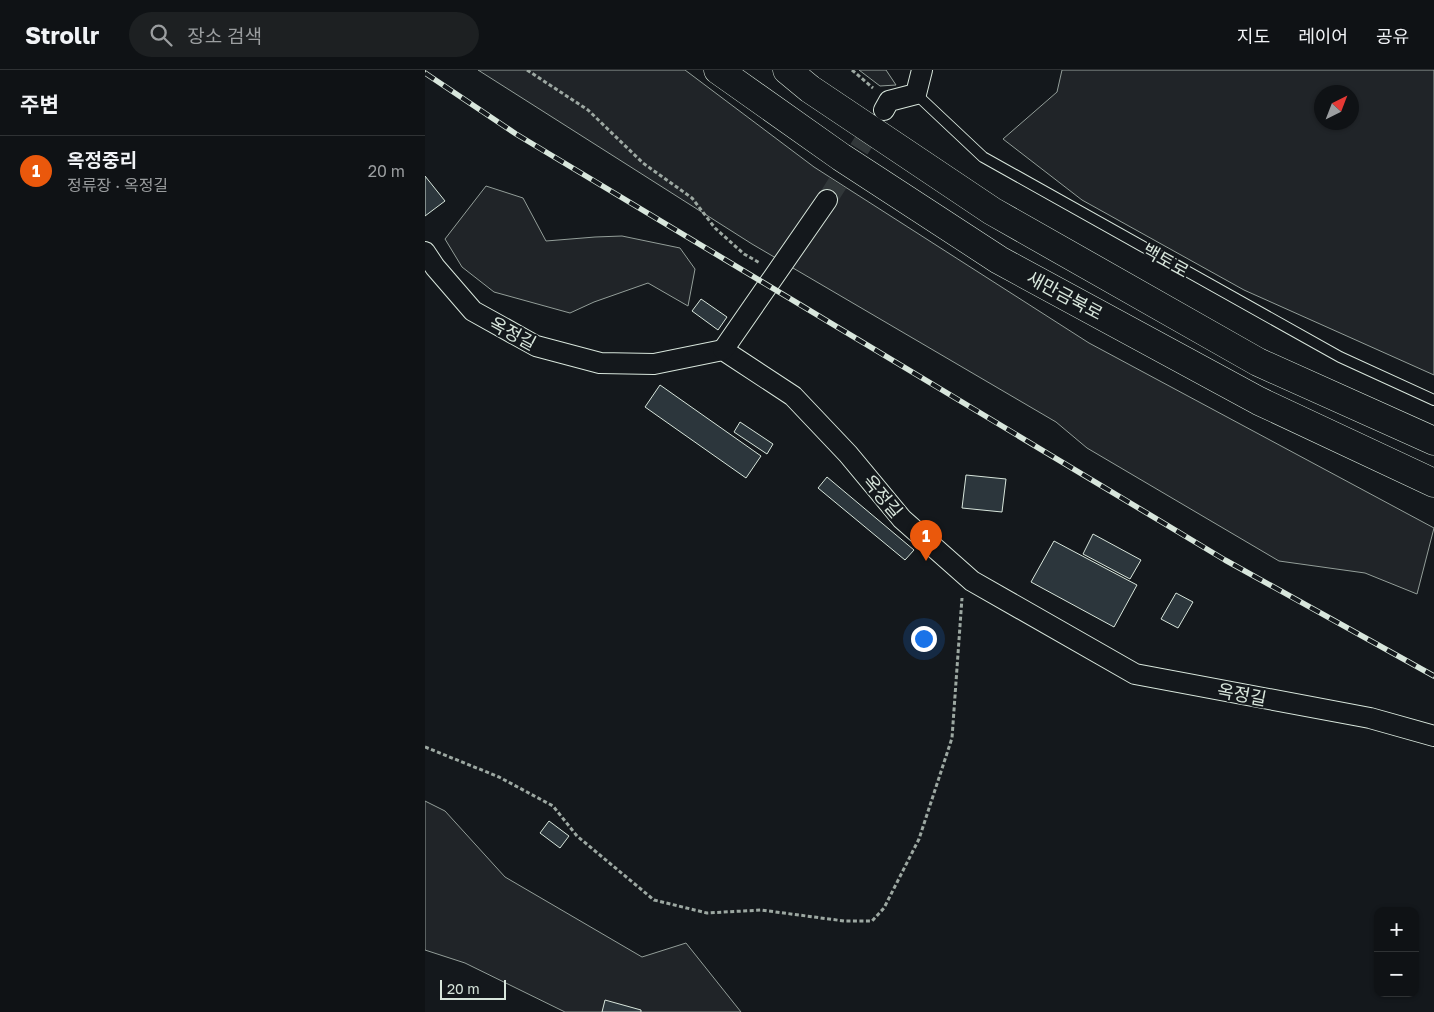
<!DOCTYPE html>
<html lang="ko">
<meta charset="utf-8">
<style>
:root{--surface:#0f1215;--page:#1d2022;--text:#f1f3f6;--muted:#9b9ea0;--line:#2f3234;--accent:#ea580c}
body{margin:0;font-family:"Golos Text","Noto Sans KR",sans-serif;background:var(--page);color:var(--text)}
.controls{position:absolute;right:15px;bottom:15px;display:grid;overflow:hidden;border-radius:10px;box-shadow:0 1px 4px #0004}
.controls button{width:45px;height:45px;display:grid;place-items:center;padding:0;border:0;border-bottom:1px solid var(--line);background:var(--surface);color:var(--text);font:25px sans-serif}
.compass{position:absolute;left:889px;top:15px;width:45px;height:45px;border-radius:50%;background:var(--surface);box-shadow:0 1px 4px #0004;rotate:42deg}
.scale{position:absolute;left:15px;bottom:12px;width:66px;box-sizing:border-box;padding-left:5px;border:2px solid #d8e6dc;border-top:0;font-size:14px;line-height:18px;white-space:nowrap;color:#d8e6dc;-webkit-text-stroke:4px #14181c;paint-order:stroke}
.you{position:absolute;left:498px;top:568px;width:18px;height:18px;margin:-12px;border:4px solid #fff;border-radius:50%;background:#1a73e8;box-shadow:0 0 0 8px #1a73e833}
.badge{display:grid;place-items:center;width:32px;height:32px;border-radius:50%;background:var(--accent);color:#fff;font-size:16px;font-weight:700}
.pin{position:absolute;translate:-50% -41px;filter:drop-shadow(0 1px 2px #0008)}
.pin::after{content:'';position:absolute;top:26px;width:18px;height:15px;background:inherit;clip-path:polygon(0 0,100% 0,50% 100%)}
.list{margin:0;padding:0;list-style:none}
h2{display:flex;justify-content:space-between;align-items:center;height:65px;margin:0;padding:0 20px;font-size:21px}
h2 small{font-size:16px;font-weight:400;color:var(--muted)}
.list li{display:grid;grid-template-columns:32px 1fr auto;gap:15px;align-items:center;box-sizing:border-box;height:70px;padding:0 20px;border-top:1px solid var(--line)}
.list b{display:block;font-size:19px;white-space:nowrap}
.list p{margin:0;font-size:16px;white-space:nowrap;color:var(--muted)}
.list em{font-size:16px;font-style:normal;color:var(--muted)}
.icon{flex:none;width:28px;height:28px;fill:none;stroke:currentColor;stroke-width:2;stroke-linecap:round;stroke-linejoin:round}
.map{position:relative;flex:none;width:1009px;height:942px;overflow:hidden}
header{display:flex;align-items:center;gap:30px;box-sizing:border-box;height:70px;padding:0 25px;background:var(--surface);border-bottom:1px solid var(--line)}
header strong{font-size:24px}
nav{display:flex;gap:28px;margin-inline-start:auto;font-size:18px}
.search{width:350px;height:45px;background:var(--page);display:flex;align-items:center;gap:12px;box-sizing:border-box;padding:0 18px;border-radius:28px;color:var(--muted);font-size:19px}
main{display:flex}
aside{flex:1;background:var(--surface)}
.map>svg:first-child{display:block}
</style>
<header>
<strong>Strollr</strong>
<div class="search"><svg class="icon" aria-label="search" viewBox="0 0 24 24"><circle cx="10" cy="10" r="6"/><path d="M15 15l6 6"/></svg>장소 검색</div>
<nav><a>지도</a><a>레이어</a><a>공유</a></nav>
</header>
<main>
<aside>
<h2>주변<small></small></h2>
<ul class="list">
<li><span class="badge">1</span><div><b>옥정중리</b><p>정류장 · 옥정길</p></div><em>20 m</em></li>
</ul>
</aside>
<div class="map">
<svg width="1009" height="942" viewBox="0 0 1009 942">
<rect width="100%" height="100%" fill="#14181c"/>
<!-- green -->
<g fill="#202428" stroke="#939e99" fill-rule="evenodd">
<path d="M53 0H260L389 97 664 273 1009 458 992 524 940 503 854 491 662 378 631 352 327 174Z"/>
<path d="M434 0H461L471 15 455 16Z"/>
<path d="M637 0H1009V305L819 220 657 130 578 69 632 22ZM896 22H926V52H896Z"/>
<path d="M61 116 98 128 121 171 170 167 197 166 255 178 270 199 263 236 223 213 169 232 145 243 69 222 37 197 20 169Z"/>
<path d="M0 731 20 741 80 807 217 887 261 873 316 942H140L40 893 0 880Z"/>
</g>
<!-- building -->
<g fill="#2c363c" stroke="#d8e6dc">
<path d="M0 106 20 131 0 146Z"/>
<path d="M276 229 302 247 293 260 267 241Z"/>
<path d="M235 315 336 386 321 408 220 337Z"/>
<path d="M315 352 348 374 342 384 309 362Z"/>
<path d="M541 405 581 409 577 442 537 438Z"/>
<path d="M402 407 489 480 480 490 393 418Z"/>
<path d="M668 464 716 490 705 509 658 484Z"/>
<path d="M629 471 712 515 689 557 606 512Z"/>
<path d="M751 523 768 532 753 558 736 549Z"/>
<path d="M124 751 144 766 135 778 115 763Z"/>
<path d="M180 930 216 940V942H177Z"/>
</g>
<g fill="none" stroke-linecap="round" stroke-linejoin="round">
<!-- minor-tunnel -->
<path stroke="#313739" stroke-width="20" stroke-dasharray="20 10" stroke-linecap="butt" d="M402 130 453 49"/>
<defs>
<path id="service" d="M491 24 558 87 915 287 1009 330"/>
<g id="minor">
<path d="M459 40 464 31 491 24 497 0"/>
<path d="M0 182 10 197 48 241 111 276 175 293 229 294 298 280 368 326 423 384 477 449 547 511 710 604 945 648 1009 666"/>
<path d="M298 280 402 130"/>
</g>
<g id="trunk">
<path d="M293 0 416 87 574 190 834 331 1009 413"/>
<path d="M362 0 385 19 567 141 833 292 1009 371"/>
</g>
</defs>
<!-- service casing -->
<use href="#service" stroke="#d8e6dc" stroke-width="12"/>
<!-- minor casing -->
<use href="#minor" stroke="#d8e6dc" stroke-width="22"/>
<!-- trunk casing -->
<use href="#trunk" stroke="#d8e6dc" stroke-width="29"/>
<!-- path -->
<g stroke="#9da8a2" stroke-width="3" stroke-dasharray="4 2.5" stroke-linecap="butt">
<path d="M102 0 163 40 218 93 267 128 290 158 319 184 335 193"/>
<path d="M427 0 448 18"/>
<path d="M0 677 74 707 128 736 152 766 229 830 282 843 336 840 419 851H447L459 838 494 769 527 668 537 528"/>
</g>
<!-- service -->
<use href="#service" stroke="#14181c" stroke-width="10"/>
<!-- minor -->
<use href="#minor" stroke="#14181c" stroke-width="20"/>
<!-- trunk -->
<use href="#trunk" stroke="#14181c" stroke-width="28"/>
<defs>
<path id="rail" d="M0 3 91 64 800 490 1009 606"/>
</defs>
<!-- rail casing -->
<use href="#rail" stroke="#d8e6dc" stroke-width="5.5"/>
<!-- rail -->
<use href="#rail" stroke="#14181c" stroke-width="4" stroke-dasharray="11" stroke-linecap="butt"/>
</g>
<g text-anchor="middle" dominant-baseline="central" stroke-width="4" stroke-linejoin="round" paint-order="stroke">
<!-- street labels -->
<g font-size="18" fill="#d8e6dc" stroke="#14181c">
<text transform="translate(741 190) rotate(29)">백토로</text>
<text transform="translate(640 225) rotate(28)">새만금북로</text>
<text transform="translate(88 263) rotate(28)">옥정길</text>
<text transform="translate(458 426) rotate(50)">옥정길</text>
<text transform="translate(817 624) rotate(11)">옥정길</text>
</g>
</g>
</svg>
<div class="controls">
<button>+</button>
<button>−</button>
</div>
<svg class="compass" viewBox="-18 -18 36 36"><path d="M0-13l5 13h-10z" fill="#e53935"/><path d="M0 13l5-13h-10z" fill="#9b9ea0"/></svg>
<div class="scale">20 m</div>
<div class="you"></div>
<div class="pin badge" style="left:501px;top:491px">1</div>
</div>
</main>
